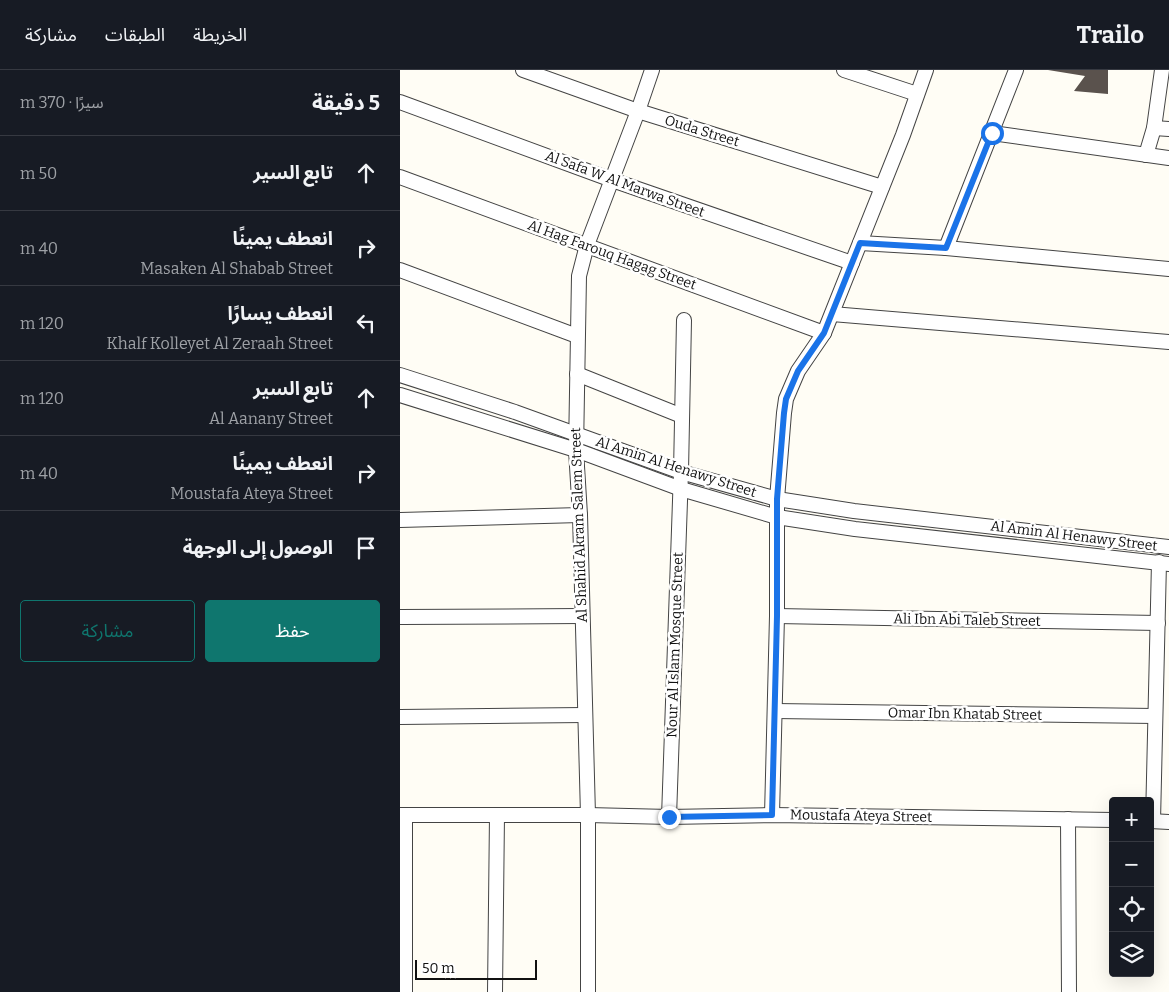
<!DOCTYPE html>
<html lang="ar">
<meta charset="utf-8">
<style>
:root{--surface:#171b24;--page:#242831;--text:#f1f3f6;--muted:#9ea1a6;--line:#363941;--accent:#0f766e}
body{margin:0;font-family:Bitter,"Noto Sans Arabic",serif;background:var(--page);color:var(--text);direction:rtl}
.controls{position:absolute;right:15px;bottom:15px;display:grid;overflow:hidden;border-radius:5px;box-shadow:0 5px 20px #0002}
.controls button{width:45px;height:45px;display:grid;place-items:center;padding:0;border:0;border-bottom:1px solid var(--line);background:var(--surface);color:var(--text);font:25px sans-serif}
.scale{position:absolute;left:15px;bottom:12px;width:122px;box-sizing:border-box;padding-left:5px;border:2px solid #111;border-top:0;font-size:14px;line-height:18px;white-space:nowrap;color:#111;-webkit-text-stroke:4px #fff;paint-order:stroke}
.stop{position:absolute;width:15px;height:15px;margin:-11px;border:4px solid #1a73e8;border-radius:50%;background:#fff}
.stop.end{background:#1a73e8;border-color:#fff;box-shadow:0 1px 5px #0008}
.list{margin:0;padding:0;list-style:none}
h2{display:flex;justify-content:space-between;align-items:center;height:65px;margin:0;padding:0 20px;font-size:21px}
h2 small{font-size:16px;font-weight:400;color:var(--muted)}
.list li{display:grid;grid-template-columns:32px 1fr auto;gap:15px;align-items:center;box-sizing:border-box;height:75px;padding:0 20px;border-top:1px solid var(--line)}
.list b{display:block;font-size:19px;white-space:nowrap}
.list p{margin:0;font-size:16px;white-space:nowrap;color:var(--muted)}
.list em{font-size:16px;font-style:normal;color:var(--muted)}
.actions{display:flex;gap:10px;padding:15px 20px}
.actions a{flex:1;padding:11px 0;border:1px solid var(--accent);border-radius:5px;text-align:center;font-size:18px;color:var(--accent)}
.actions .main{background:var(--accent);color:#fff}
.icon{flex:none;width:28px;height:28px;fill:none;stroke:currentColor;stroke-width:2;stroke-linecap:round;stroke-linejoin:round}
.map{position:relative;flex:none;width:769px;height:922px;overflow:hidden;direction:ltr}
header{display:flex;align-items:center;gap:30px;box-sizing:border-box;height:70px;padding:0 25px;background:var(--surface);border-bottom:1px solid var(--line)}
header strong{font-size:24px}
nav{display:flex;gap:28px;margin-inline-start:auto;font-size:18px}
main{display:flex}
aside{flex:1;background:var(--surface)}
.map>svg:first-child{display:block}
</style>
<header>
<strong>Trailo</strong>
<nav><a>الخريطة</a><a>الطبقات</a><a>مشاركة</a></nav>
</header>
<main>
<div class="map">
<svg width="769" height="922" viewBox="0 0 769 922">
<rect width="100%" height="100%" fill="#fffdf5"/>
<!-- building -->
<path fill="#5a524d" d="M648 0H708V24L674 21 685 6Z"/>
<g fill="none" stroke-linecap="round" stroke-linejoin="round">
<defs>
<g id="street">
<path d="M123 0 238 41 482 117"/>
<path d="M444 0 517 24"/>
<path d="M0 32 212 110 452 193"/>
<path d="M754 58 769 59"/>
<path d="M592 63 769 88"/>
<path d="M746 85 754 58 762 0"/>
<path d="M0 107 424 263"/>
<path d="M460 173 546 178 769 199"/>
<path d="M546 178 616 0"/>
<path d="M0 200 177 266"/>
<path d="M432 244 769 272"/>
<path d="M177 304 282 346"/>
<path d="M0 305 115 342 281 402 377 429 454 441 769 477"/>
<path d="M0 325 176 380 281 419 377 447 455 459 769 494"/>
<path d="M0 450 180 445"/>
<path d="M377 546 758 553"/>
<path d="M0 547 181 546"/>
<path d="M375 641 755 646"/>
<path d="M0 647 185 645"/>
<path d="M0 745H188L269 747 372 745 713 750"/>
<path d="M5 745V922"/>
<path d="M372 745 377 546V429L384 343 386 329 398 301 424 263 503 65 526 0"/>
<path d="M269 747 281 402 284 250"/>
<path d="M668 749 669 922"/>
<path d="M750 751 769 752"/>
<path d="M753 751 759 492"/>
<path d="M95 922 97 745"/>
<path d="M188 922V745L180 445 176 380 179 206 187 175 238 41 252 0"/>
</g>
</defs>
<!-- street casing -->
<use href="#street" stroke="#444" stroke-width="16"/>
<!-- street -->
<use href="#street" stroke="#fff" stroke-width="14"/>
</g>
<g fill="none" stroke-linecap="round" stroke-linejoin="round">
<!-- route -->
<path stroke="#1a73e8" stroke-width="6" d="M269 747 372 745 377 546V429L384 343 386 329 398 301 424 263 460 173 546 178 592 63"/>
</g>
<g text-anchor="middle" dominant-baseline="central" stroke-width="5" stroke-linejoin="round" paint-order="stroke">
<!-- street labels -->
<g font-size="14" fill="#111" stroke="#fff">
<text transform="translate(302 61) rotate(17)">Ouda Street</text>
<text transform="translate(225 114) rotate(20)">Al Safa W Al Marwa Street</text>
<text transform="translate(212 185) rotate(20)">Al Hag Farouq Hagag Street</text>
<text transform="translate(276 397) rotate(18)">Al Amin Al Henawy Street</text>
<text transform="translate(179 455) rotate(-92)">Al Shahid Akram Salem Street</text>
<text transform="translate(674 466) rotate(7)">Al Amin Al Henawy Street</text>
<text transform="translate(567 550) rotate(1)">Ali Ibn Abi Taleb Street</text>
<text transform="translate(275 575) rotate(-88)">Nour Al Islam Mosque Street</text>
<text transform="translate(565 644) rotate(1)">Omar Ibn Khatab Street</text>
<text transform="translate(461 746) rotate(1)">Moustafa Ateya Street</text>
</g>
</g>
</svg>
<div class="controls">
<button>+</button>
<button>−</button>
<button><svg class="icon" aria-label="locate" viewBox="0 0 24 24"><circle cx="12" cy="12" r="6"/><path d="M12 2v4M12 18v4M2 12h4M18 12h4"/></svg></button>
<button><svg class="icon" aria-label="layers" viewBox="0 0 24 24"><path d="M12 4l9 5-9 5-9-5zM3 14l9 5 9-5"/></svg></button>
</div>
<div class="scale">50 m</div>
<div class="stop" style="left:592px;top:63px"></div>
<div class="stop end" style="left:269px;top:747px"></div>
</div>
<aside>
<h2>5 دقيقة<small>سيرًا · 370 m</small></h2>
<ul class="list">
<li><svg class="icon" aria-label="ahead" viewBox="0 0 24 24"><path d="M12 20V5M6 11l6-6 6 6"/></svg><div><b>تابع السير</b></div><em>50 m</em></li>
<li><svg class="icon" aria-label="right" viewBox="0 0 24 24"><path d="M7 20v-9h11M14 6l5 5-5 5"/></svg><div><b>انعطف يمينًا</b><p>Masaken Al Shabab Street</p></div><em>40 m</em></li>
<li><svg class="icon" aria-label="left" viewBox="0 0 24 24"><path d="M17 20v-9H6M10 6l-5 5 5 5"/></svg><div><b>انعطف يسارًا</b><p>Khalf Kolleyet Al Zeraah Street</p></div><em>120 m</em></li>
<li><svg class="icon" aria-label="ahead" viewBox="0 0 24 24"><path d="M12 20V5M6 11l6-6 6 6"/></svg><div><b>تابع السير</b><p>Al Aanany Street</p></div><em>120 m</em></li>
<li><svg class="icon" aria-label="right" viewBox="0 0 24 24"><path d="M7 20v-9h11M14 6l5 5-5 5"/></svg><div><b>انعطف يمينًا</b><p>Moustafa Ateya Street</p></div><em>40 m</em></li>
<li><svg class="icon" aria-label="arrive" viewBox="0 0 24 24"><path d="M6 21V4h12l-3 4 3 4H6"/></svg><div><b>الوصول إلى الوجهة</b></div></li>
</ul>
<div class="actions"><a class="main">حفظ</a><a>مشاركة</a></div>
</aside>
</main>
